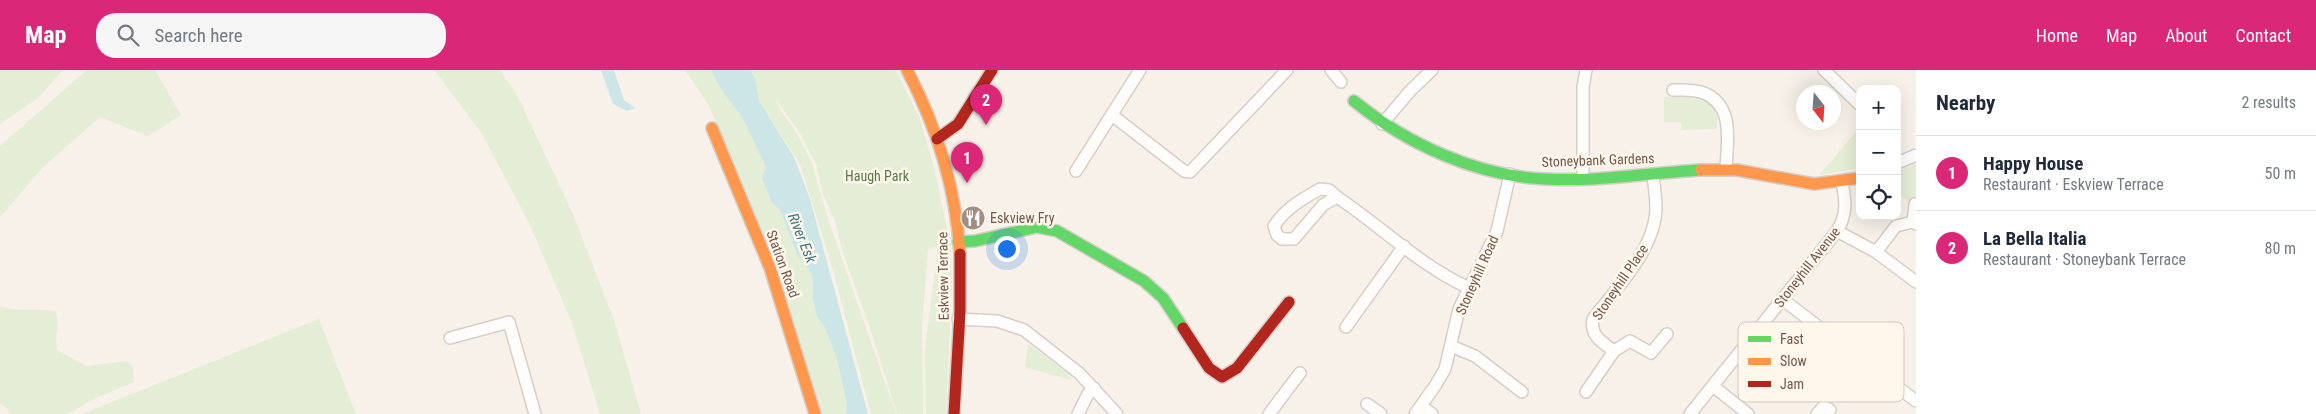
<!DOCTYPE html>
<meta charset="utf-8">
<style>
:root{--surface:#fff;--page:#f6f6f7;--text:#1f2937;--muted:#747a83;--line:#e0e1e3;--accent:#db2777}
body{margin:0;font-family:"Roboto Condensed",sans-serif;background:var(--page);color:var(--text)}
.controls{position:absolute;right:15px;top:15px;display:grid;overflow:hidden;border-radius:10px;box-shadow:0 5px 20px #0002}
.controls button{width:45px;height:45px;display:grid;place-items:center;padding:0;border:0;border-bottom:1px solid var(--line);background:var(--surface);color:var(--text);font:25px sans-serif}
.compass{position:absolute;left:1796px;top:15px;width:45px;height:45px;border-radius:50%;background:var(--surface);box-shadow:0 5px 20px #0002;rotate:163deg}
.you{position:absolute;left:1006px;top:178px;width:18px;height:18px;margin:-12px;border:4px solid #fff;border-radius:50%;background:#1a73e8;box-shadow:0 0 0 8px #1a73e833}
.badge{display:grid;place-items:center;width:32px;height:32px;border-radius:50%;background:var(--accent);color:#fff;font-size:16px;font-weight:700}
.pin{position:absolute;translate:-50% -41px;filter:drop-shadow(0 1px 2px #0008)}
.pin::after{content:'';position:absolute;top:26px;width:18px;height:15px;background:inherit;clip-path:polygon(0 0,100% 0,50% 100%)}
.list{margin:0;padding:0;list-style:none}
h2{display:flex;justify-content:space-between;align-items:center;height:65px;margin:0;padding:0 20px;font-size:21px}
h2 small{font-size:16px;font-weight:400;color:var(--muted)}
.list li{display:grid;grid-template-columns:32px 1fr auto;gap:15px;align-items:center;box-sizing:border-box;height:75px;padding:0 20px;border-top:1px solid var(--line)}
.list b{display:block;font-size:19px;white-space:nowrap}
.list p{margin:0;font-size:16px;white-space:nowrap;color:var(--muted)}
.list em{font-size:16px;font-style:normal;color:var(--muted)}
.icon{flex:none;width:28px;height:28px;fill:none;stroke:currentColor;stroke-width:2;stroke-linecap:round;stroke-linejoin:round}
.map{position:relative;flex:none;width:1916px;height:344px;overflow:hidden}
header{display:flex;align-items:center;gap:30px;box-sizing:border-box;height:70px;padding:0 25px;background:var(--accent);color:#fff}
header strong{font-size:24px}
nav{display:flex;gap:28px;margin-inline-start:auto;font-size:18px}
.search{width:350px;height:45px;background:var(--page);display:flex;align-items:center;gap:12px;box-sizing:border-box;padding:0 18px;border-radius:20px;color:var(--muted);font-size:19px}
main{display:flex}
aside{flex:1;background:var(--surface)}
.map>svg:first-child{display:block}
</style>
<header>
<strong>Map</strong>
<div class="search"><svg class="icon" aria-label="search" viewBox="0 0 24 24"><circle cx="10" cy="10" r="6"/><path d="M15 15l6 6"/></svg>Search here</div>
<nav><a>Home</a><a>Map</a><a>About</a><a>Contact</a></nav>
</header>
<main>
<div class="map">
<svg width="1916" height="344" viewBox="0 0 1916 344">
<rect width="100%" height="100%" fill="#f7f1ea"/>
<!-- green -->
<g fill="#e4edd5">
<path d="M0 0H63L39 27 0 54Z"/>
<path d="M87 0H155L181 45 148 66 100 47 42 98 0 147V76Z"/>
<path d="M434 0H500L518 27 573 144 614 250 641 344H600L572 253 530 155 481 62Z"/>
<path d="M685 0H711L720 18 742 47 766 97 762 108 771 131 781 142 797 184 812 204 813 229 817 247 825 258 837 289 847 334 846 344H819L736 97 708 34Z"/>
<path d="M748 0H895L898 4 920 49 934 98 950 172 952 211 946 344H926L925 279 938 176 928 179 922 256 923 344H897L870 258 843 183 835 151 823 124 816 94 798 60 777 31 779 38 796 62 812 93 827 146 896 344H871L833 200 800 94 756 27Z"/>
<path d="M1664 27C1684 27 1706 23 1718 41L1716 59 1682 60 1681 52H1664Z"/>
<path d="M1860 57V98L1819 105Z"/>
<path d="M1916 92V138L1897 123V102Z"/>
<path d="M0 236C18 243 36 238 55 241 61 254 54 266 57 280L86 296 127 291 133 297 134 312 94 329 68 344H11L5 336 0 334Z"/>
<path d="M319 249 356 344H84L92 340Z"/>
<path d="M1028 274 1067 303 1071 310 1025 297Z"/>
</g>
<!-- water -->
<g fill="#cce5e6">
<path d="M601 0H614L624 30 635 38 627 41 613 34Z"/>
<path d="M711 0H751L756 13 759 31 794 87 810 129 868 344H846L847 334 837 289 825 258 817 247 813 229 812 204 797 184 781 142 771 131 762 108 766 97 742 47 720 18Z"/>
</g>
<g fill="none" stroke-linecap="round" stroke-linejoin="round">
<defs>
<g id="street">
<path d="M1331 0 1341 12"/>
<path d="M1824 0 1860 35"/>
<path d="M1673 20C1682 20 1695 19 1704 23 1735 36 1727 72 1726 99"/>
<path d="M1112 45 1184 101 1190 102 1287 0"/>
<path d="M1382 54 1411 20 1432 0"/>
<path d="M1897 93 1916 85"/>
<path d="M1076 101 1140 0"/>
<path d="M1583 109V17L1586 0"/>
<path d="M1320 119 1329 120 1337 127 1323 135 1294 169H1282L1277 165 1274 156C1285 139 1302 129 1320 119Z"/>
<path d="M1337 127C1381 156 1420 196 1469 218"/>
<path d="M1913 152 1915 134"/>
<path d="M1837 161 1876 182 1916 212"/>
<path d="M1876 182 1896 156 1913 152 1916 154"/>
<path d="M1782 229 1916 331"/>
<path d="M958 249 997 251 1024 260 1079 303 1117 344"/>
<path d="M1346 257 1404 176"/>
<path d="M450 268 509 252 535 344"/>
<path d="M1451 276 1475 286 1522 322"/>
<path d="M1614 281C1601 272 1590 265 1593 249 1616 219 1655 179 1656 139 1656 127 1654 115 1653 104"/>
<path d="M1713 316 1748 344"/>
<path d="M1586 322 1614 281 1630 271 1651 283 1667 264"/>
<path d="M1367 334 1381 344"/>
<path d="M1421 336 1432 344"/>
<path d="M1078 344 1088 324 1094 318"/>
<path d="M1269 344 1300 303"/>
<path d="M1415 344 1435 316 1445 299 1459 239 1497 161 1510 104"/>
<path d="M1690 344 1837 161C1847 145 1846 131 1842 113"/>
<path d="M1817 344 1824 336 1830 340"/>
</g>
<g id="fast">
<path d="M1354 31C1407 74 1476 106 1545 109 1597 112 1649 103 1701 100"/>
<path d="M958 172 975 171 1037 157 1057 161 1144 211 1163 228 1183 258"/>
</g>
<g id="slow">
<path d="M907 0C938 59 956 118 960 184"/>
<path d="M712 58 770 198 815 344"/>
<path d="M1701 100H1737L1814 114 1860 108"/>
</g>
<g id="jam">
<path d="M937 69 958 54 992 0"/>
<path d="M1183 258 1209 298 1222 307 1237 298 1289 232"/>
<path d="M954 344 960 242V184"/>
</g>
</defs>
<!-- street casing -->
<use href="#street" stroke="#d6cec7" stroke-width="14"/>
<!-- fast casing -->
<use href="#fast" stroke="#d6cec6" stroke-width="14"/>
<!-- slow casing -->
<use href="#slow" stroke="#d6cec6" stroke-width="14"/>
<!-- jam casing -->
<use href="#jam" stroke="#d6cec6" stroke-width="14"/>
<!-- street -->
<use href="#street" stroke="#fefdfc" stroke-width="11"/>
<!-- fast -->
<use href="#fast" stroke="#63d668" stroke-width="11"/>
<!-- slow -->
<use href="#slow" stroke="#ff974d" stroke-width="11"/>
<!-- jam -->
<use href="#jam" stroke="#b3261e" stroke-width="11"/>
</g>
<!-- icons -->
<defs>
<symbol id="restaurant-disc" viewBox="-11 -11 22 22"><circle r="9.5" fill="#a28e83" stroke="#fff7ec"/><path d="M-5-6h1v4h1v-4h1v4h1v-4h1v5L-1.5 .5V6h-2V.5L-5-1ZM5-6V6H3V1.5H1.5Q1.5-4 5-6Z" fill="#fff"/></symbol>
</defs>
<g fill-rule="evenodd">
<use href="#restaurant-disc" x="959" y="134" width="28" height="28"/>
</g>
<g text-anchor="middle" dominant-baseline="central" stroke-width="5" stroke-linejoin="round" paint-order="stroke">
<!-- street labels -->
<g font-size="14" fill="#74584b" stroke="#fff7ec">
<text transform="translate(1598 90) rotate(-2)">Stoneybank Gardens</text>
<text transform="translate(783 194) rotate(70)">Station Road</text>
<text transform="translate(1807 197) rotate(-52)">Stoneyhill Avenue</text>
<text transform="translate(1477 205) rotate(-66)">Stoneyhill Road</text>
<text transform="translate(943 206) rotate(-91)">Eskview Terrace</text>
<text transform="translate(1620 212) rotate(-56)">Stoneyhill Place</text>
</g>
<!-- park labels -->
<g font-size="14" fill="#557a43" stroke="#fff7ec">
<text x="877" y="106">Haugh Park</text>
</g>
<!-- poi labels -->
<g font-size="14" fill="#74584b" stroke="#fff7ec" text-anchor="start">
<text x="990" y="148">Eskview Fry</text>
</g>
<!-- water labels -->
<g font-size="15" font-style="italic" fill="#427880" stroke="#fff7ec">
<text transform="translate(802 168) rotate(68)">River Esk</text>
</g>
</g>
<!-- legend -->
<rect x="1738" y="252" width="166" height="80" rx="8" fill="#fff7ec" stroke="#d5c7bc" stroke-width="1"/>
<rect x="1748" y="266" width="23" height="6" fill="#63d668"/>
<rect x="1748" y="288" width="23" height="7" fill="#ff974d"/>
<rect x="1748" y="311" width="23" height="6" fill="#b3261e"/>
<g font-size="14" fill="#74584b">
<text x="1780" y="274">Fast</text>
<text x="1780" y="296">Slow</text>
<text x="1780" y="319">Jam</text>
</g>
</svg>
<div class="controls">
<button>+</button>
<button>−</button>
<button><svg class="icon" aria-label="locate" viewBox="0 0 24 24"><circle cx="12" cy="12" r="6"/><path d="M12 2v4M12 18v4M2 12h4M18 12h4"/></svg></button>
</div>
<svg class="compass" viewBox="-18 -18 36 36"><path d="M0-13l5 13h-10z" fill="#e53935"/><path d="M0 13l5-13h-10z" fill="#747a83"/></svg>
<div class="you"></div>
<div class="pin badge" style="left:967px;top:113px">1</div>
<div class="pin badge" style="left:986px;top:55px">2</div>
</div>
<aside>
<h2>Nearby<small>2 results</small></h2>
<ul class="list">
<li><span class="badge">1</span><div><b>Happy House</b><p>Restaurant · Eskview Terrace</p></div><em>50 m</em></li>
<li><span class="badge">2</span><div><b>La Bella Italia</b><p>Restaurant · Stoneybank Terrace</p></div><em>80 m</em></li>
</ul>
</aside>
</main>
